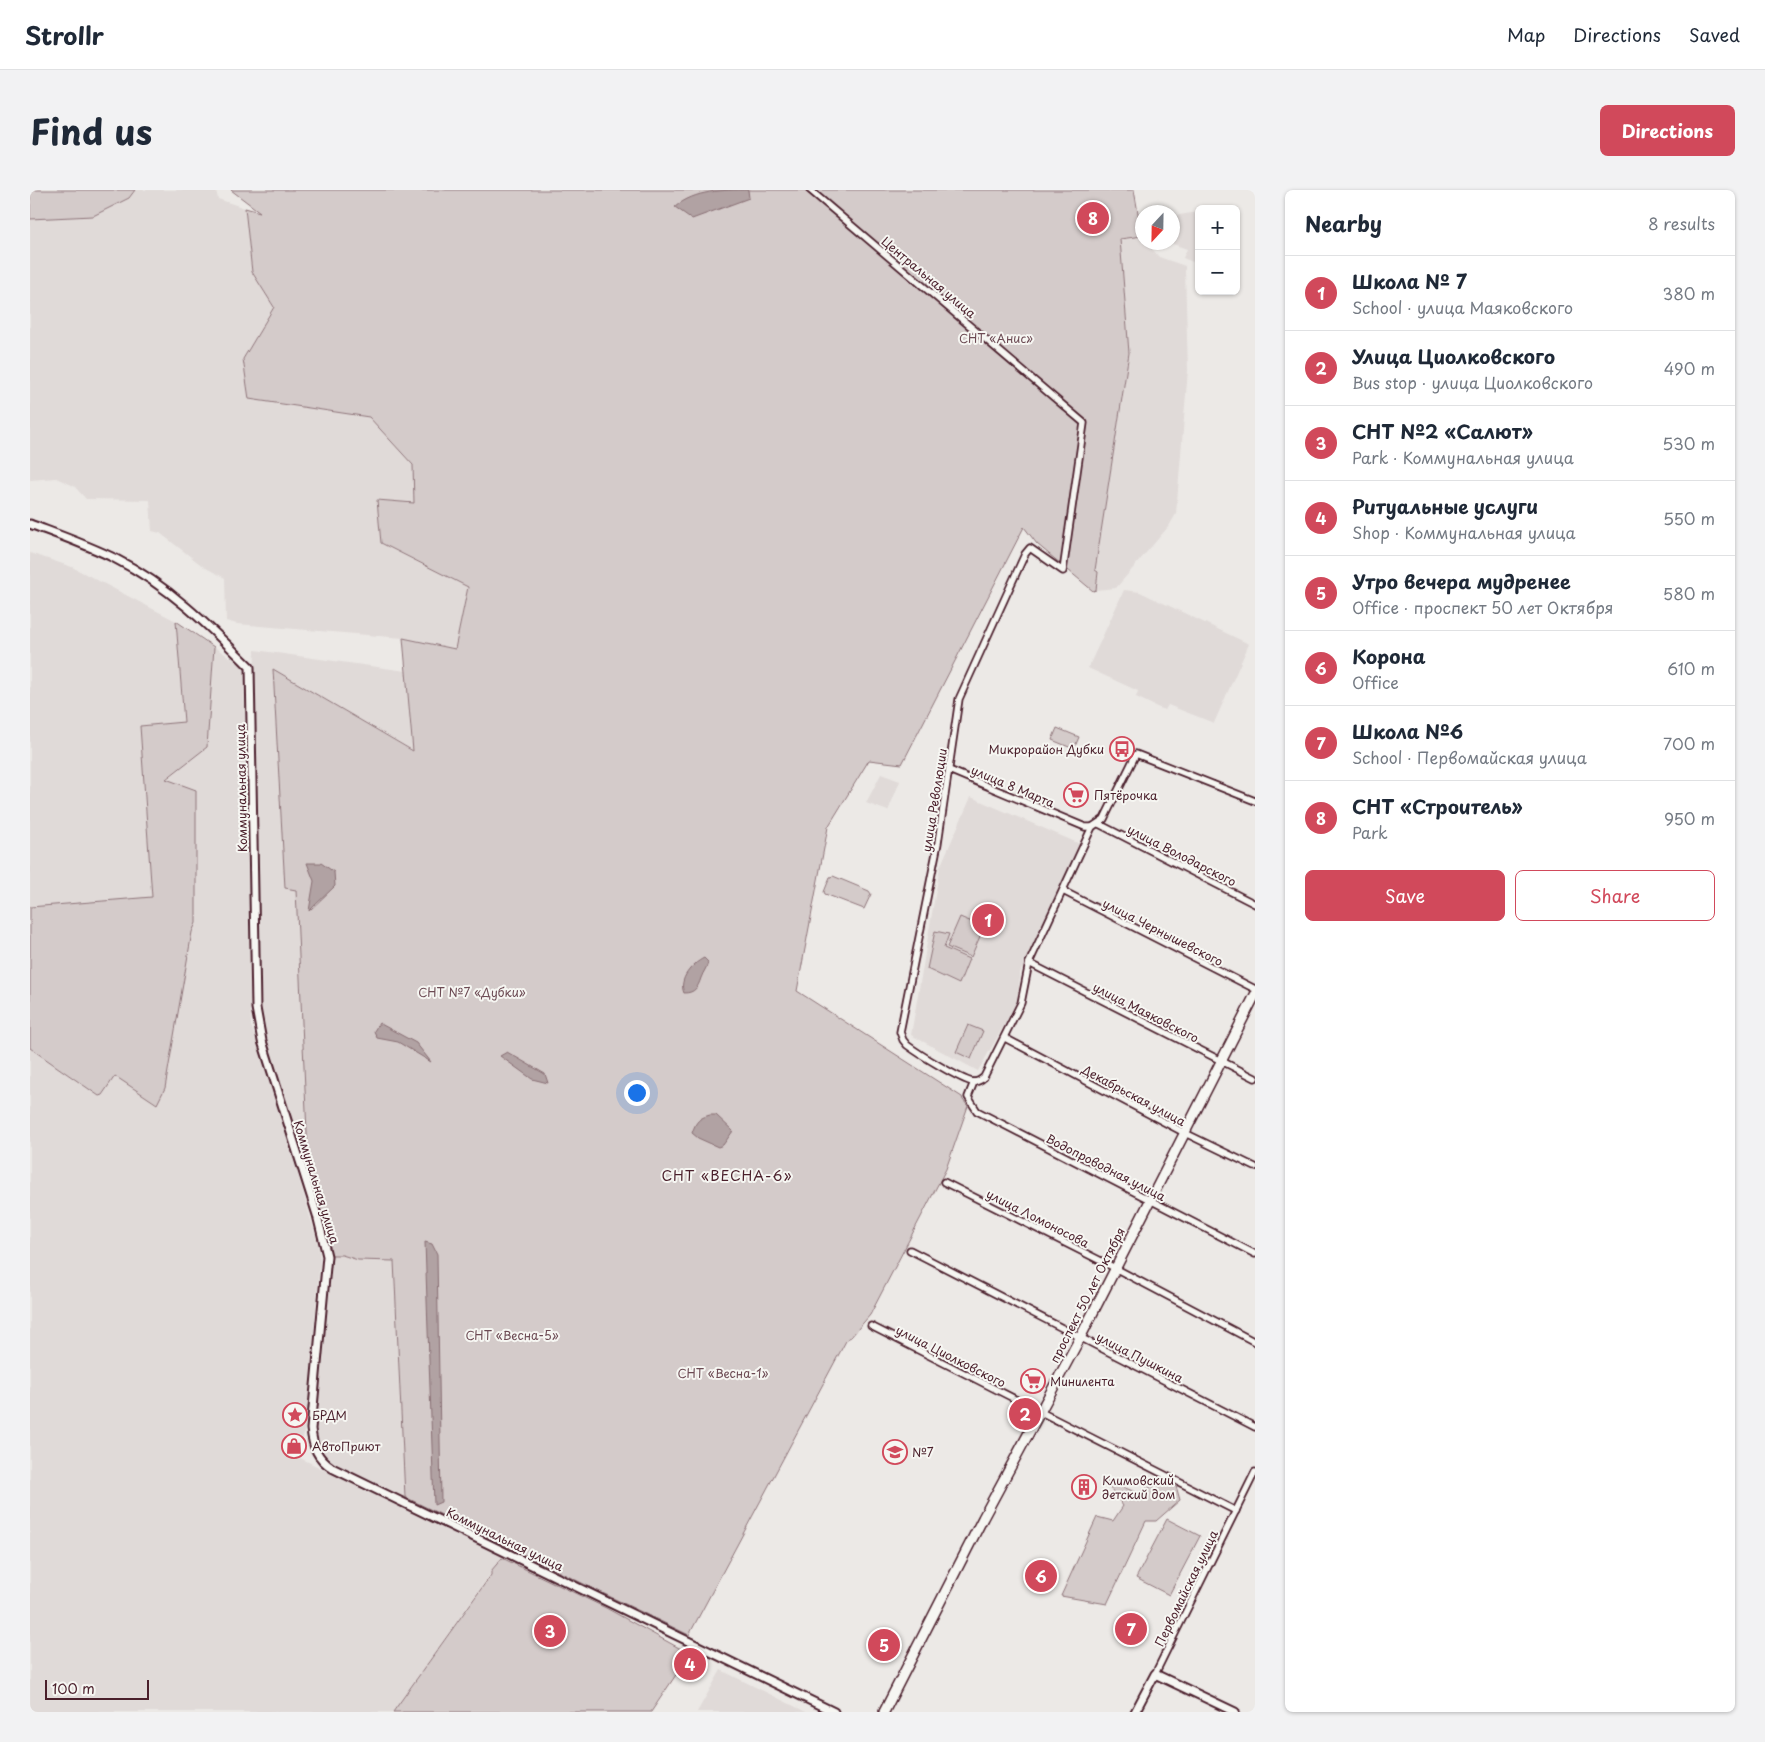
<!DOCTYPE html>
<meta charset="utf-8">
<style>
:root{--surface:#fff;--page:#f2f2f3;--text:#1f2937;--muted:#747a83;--line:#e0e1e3;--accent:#d1495b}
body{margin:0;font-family:"Playpen Sans",sans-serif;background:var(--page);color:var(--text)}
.controls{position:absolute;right:15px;top:15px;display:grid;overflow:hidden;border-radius:8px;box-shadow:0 1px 4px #0004}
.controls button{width:45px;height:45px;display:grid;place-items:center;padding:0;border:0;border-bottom:1px solid var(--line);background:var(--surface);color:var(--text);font:25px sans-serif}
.compass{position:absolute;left:1105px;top:15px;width:45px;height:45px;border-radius:50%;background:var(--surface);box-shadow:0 1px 4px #0004;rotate:202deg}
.scale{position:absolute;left:15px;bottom:12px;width:104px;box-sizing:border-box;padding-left:5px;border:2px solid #4a1f2b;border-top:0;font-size:14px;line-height:18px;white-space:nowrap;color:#4a1f2b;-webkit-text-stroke:4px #f6f6f2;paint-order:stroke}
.you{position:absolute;left:606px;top:902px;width:18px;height:18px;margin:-12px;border:4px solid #fff;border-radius:50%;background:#1a73e8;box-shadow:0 0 0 8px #1a73e833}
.badge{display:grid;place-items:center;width:32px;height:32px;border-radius:50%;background:var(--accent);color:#fff;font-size:16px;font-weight:700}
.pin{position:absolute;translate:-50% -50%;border:2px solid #fff;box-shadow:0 1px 5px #0006}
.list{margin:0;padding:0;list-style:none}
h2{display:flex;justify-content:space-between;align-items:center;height:65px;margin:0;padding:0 20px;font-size:21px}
h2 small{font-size:16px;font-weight:400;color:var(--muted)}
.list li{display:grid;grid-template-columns:32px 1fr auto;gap:15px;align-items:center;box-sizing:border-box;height:75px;padding:0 20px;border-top:1px solid var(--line)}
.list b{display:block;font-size:19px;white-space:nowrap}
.list p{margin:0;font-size:16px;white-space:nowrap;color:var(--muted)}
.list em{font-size:16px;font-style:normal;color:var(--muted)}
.actions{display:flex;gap:10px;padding:15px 20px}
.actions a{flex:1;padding:11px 0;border:1px solid var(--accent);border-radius:8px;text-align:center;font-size:18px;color:var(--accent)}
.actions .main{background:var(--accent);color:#fff}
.map{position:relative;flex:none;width:1225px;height:1522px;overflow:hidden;border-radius:8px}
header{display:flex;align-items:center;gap:30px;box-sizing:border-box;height:70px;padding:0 25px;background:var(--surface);border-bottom:1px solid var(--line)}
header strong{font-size:24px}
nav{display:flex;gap:28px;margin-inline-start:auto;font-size:18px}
.intro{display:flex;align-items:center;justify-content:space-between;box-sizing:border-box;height:120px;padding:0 30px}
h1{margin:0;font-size:35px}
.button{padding:12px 22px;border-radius:8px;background:var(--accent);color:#fff;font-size:18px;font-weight:700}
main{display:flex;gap:30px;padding:0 30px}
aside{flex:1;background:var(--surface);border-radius:8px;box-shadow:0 1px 4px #0004}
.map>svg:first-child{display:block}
</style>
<header>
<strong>Strollr</strong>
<nav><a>Map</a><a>Directions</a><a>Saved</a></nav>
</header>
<div class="intro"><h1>Find us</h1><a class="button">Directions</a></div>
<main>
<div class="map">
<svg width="1225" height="1522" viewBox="0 0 1225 1522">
<rect width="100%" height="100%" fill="#ece9e6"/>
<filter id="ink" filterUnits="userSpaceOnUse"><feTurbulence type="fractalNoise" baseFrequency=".02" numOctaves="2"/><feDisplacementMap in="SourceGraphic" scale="10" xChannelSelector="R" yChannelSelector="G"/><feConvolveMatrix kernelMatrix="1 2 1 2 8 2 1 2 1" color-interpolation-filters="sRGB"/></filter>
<g filter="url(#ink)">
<!-- built -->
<g fill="#e0dad8">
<path d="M105 0H186L188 9 215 18 222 82 244 117 213 169 219 209 339 227 383 275 384 313 347 310 351 353 438 397 425 459 373 448 207 434 196 431 195 388 174 377 130 343 122 341 120 310 56 309 44 296 26 288 0 290V29L63 26 99 8Z"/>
<path d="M1168 22 1169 60 1163 72 1153 68 1157 59 1140 53 1142 52 1143 26Z"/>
<path d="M1112 46V52L1117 53 1129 67 1155 76V81L1158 180 1146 324 1139 336 1086 398 1066 400 1068 382 1065 381 1099 163 1090 49Z"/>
<path d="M0 363 42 377 146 431 154 533 110 536 122 708 0 717Z"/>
<path d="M1094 400 1110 402 1219 454 1184 533 1138 515 1135 520 1127 517 1106 507 1108 501 1058 478Z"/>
<path d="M184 457 214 476 221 836 235 871 288 1054 290 1069 278 1215 270 1268 473 1366 363 1522H0V858L69 906 72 905 85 885 127 914 162 742 166 733 136 590 177 556Z"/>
<path d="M225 460 376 481 384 561 243 480 255 698 266 700 278 965 270 968 232 839 224 488Z"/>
<path d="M851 584 870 591 858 621 836 613Z"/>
<path d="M941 607 1050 654 990 783 988 811 948 881 881 845 910 677Z"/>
<path d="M301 1065H312L328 1070 364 1071 375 1307 307 1276 291 1263 287 1254 286 1244Z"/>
<path d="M691 1480 776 1522H667Z"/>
</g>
<!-- green -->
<g fill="#d4cbca" stroke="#8f757a">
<path d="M0 0H105L99 8 63 26 0 29Z"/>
<path d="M201 0H1104L1112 46 1090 49 1099 163 1065 380 1068 382 1066 400 1063 401 1007 354 994 337 872 574 839 570 798 637 767 801 932 907 933 910 938 916 916 979 840 1125 821 1147 817 1149 659 1445 375 1307 364 1071 328 1070 312 1065H301L278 965 266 700 255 698 243 479 383 561 373 448 425 459 438 397 351 353 347 310 384 313 383 275 339 227 219 209 213 169 244 117 222 82 215 18 230 22Z"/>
<path d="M146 431 184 457 177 557 136 589 166 600V733L162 742 135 898 127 914 85 886 72 905 69 906 0 858V717L122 707 110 536 154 532Z"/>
<path d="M1027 538 1049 547 1044 559 1022 550Z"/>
<path d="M803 686 839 701 841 704 834 719 795 704 794 702 800 687Z"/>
<path d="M930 727 954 737 941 767 917 757Z"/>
<path d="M905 741 919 744 914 758 939 769 929 794 897 779Z"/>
<path d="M938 835 953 841 941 869 926 862Z"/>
<path d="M1075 1290 1108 1303 1130 1292 1146 1296 1150 1310 1126 1331H1116L1077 1414 1031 1406 1067 1327 1083 1331 1093 1316Z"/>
<path d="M1137 1329 1170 1346 1139 1405 1106 1388Z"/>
<path d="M472 1368 576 1418 660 1464 621 1522H363L461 1385V1381Z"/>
</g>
<!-- water -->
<g fill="#b1a2a3" stroke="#886e73">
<path d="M718 0 719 8 662 29 645 17C665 0 693 0 718 0Z"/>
<path d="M277 673H291L304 682 305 696 279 721 284 691Z"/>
<path d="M674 768 678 772C677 778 673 782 671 788 668 797 665 803 654 803 648 789 662 774 674 768Z"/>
<path d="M349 833 386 853 401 872 368 852 347 848 344 841Z"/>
<path d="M477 862 515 884 518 893 502 889 470 866Z"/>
<path d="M680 925H686L703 941 693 955 688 957 668 948 662 943C666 931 669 928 680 925Z"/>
<path d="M395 1052 402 1054 407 1064 411 1312 404 1315Z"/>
</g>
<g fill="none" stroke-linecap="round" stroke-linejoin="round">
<defs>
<g id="minor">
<path d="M780 0 1054 233 1033 381 1000 358 995 364 929 509 908 653 870 842 873 850 877 855C889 864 931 890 943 892 948 892 951 890 954 887L991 813 999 773 1062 637"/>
<path d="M919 580 1055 637H1062L1074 629 1106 564 1225 611"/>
<path d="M1069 634 1225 714"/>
<path d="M1033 701 1225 799"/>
<path d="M999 773 1225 888"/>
<path d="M975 848 1155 943 1225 977"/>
<path d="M944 892 938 907 947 921 1225 1064"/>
<path d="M914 992 1081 1076 1225 1152"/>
<path d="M880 1060 1225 1237"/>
<path d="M841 1136 1206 1321"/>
<path d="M1125 1484 1225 1282"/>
</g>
<g id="tertiary">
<path d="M0 334C29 345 58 355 86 369 138 395 179 436 220 477L226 818 232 851 287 1025 297 1066 281 1239C283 1257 287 1268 302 1278L804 1522"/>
<path d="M1105 1522 1125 1484 1205 1522"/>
</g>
<path id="secondary" d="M854 1522 953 1328 1050 1148 1225 805"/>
</defs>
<!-- minor casing -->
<use href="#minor" stroke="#4a1f2b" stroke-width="9"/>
<!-- tertiary casing -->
<use href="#tertiary" stroke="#4a1f2b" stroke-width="11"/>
<!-- secondary casing -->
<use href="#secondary" stroke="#4a1f2b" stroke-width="12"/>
<!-- minor -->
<use href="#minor" stroke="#f6f6f2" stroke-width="5.5"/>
<!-- tertiary -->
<use href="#tertiary" stroke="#f6f6f2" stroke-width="7"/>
<!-- secondary -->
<use href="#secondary" stroke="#f6f6f2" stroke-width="9"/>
</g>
</g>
<!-- icons -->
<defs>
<symbol id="bus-ring" viewBox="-11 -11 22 22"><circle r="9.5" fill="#f6f6f2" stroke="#d1495b" stroke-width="1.5"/><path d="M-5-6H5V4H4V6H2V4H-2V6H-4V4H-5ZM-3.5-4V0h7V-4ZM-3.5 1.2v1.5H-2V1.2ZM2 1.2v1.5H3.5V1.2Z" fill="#d1495b"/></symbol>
<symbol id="supermarket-ring" viewBox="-11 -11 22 22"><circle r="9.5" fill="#f6f6f2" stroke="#d1495b" stroke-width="1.5"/><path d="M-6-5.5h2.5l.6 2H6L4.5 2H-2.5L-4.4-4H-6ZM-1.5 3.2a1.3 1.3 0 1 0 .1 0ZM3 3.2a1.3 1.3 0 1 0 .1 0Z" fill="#d1495b"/></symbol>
<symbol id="sight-ring" viewBox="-11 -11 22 22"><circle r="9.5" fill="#f6f6f2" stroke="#d1495b" stroke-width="1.5"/><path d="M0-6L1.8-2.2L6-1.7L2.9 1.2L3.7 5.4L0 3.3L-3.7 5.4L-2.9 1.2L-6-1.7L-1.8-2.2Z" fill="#d1495b"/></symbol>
<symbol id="shop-ring" viewBox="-11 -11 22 22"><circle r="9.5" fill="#f6f6f2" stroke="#d1495b" stroke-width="1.5"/><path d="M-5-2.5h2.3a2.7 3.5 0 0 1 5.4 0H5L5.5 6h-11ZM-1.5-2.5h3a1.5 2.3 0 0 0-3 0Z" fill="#d1495b"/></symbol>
<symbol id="school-ring" viewBox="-11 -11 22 22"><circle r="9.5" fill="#f6f6f2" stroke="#d1495b" stroke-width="1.5"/><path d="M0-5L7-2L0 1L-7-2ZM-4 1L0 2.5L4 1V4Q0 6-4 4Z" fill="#d1495b"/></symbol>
<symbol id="building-ring" viewBox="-11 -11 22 22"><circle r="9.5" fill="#f6f6f2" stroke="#d1495b" stroke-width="1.5"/><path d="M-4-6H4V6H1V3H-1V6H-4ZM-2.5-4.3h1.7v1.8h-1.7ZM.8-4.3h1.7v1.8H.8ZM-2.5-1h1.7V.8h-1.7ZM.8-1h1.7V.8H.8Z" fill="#d1495b"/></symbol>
</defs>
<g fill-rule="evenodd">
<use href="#bus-ring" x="1078" y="545" width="28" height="28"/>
<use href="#supermarket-ring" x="1032" y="591" width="28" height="28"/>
<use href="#supermarket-ring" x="989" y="1177" width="28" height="28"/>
<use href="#sight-ring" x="251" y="1211" width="28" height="28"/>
<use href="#shop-ring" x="250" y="1242" width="28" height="28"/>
<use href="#school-ring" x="851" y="1248" width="28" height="28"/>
<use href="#building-ring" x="1040" y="1283" width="28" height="28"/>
</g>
<g text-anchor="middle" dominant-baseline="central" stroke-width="4" stroke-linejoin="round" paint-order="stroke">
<!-- street labels -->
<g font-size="12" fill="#4a1f2b" stroke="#f6f6f2">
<text transform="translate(899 87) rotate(40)">Центральная улица</text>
<text transform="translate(983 596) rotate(23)">улица 8 Марта</text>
<text transform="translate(211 598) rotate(-91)">Коммунальная улица</text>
<text transform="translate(904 610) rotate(-81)">улица Революции</text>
<text transform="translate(1152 665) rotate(27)">улица Володарского</text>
<text transform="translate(1133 742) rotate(27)">улица Чернышевского</text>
<text transform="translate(1116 822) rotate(27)">улица Маяковского</text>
<text transform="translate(1104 905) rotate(28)">Декабрьская улица</text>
<text transform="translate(1076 977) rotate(27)">Водопроводная улица</text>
<text transform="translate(287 992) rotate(73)">Коммунальная улица</text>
<text transform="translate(1008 1028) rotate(27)">улица Ломоносова</text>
<text transform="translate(1057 1105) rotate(-63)">проспект 50 лет Октября</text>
<text transform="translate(921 1166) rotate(27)">улица Циолковского</text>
<text transform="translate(1110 1167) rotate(27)">улица Пушкина</text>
<text transform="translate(475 1349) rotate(26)">Коммунальная улица</text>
<text transform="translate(1156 1398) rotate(-64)">Первомайская улица</text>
</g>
<!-- park labels -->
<g font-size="12" fill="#6c4a53" stroke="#f6f6f2">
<text x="966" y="148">СНТ «Анис»</text>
<text x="442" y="802">СНТ №7 «Дубки»</text>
<text x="482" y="1145">СНТ «Весна-5»</text>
<text x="693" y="1183">СНТ «Весна-1»</text>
</g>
<!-- poi labels -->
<g font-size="12" fill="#4a1f2b" stroke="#f6f6f2" text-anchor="start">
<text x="1074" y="559" text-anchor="end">Микрорайон Дубки</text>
<text x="1064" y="605">Пятёрочка</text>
<text x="1020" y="1191">Минилента</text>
<text x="282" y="1225">БРДМ</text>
<text x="282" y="1256">АвтоПриют</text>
<text x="882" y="1262">№7</text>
<text x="1072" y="1290">Климовский<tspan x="1072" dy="14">детский дом</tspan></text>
</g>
<!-- neighbourhood labels -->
<g font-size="14" letter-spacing="1" fill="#4a1f2b" stroke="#f6f6f2">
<text x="697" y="985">СНТ «ВЕСНА-6»</text>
</g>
</g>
</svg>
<div class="controls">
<button>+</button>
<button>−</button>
</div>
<svg class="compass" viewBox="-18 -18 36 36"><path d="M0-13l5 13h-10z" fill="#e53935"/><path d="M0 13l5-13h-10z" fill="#747a83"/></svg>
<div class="scale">100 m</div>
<div class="you"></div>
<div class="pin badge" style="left:958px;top:730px">1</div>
<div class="pin badge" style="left:995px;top:1224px">2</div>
<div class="pin badge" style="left:520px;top:1441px">3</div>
<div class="pin badge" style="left:660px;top:1474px">4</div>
<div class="pin badge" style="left:854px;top:1455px">5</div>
<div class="pin badge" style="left:1011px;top:1386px">6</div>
<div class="pin badge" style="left:1101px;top:1439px">7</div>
<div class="pin badge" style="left:1063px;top:28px">8</div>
</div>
<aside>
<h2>Nearby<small>8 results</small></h2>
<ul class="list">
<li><span class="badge">1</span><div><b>Школа № 7</b><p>School · улица Маяковского</p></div><em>380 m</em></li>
<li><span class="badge">2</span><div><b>Улица Циолковского</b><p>Bus stop · улица Циолковского</p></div><em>490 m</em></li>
<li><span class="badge">3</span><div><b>СНТ №2 «Салют»</b><p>Park · Коммунальная улица</p></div><em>530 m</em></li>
<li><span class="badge">4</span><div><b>Ритуальные услуги</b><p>Shop · Коммунальная улица</p></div><em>550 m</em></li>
<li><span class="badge">5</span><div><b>Утро вечера мудренее</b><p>Office · проспект 50 лет Октября</p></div><em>580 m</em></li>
<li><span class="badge">6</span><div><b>Корона</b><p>Office</p></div><em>610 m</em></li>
<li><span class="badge">7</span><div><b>Школа №6</b><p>School · Первомайская улица</p></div><em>700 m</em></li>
<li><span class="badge">8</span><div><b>СНТ «Строитель»</b><p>Park</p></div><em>950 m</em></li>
</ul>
<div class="actions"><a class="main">Save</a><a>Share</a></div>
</aside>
</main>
